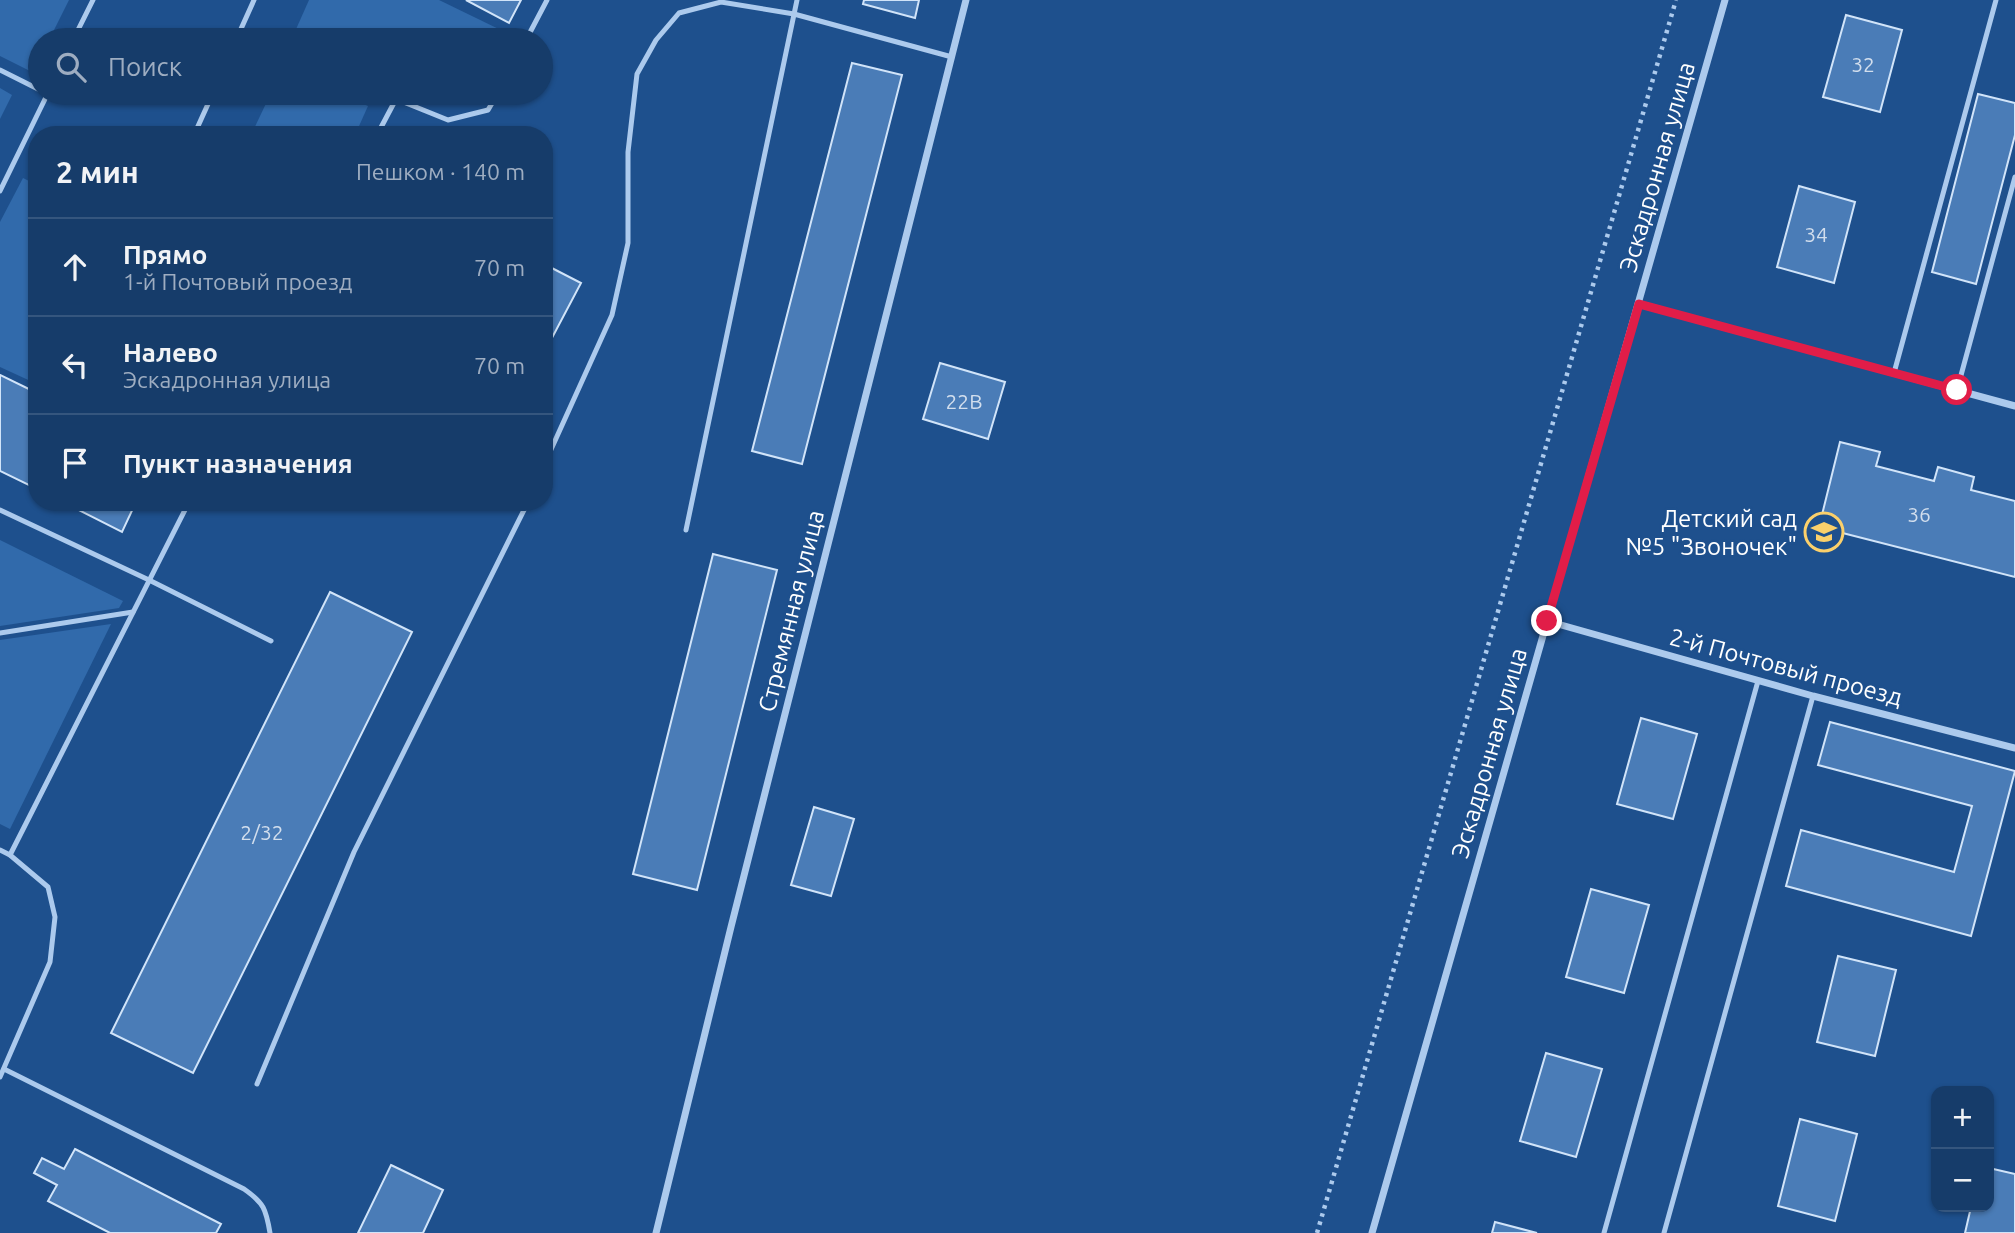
<!DOCTYPE html>
<html lang="ru">
<meta charset="utf-8">
<style>
:root{--surface:#163c6a;--page:#1f4370;--text:#f1f3f6;--muted:#9eadc1;--line:#35567e}
body{margin:0;font-family:Ubuntu,sans-serif;background:var(--page);color:var(--text)}
.controls{position:absolute;right:21px;bottom:21px;display:grid;overflow:hidden;border-radius:14px;box-shadow:0 2px 5px #0004}
.controls button{width:63px;height:63px;display:grid;place-items:center;padding:0;border:0;border-bottom:2px solid var(--line);background:var(--surface);color:var(--text);font:35px sans-serif}
.stop{position:absolute;width:21px;height:21px;margin:-16px;border:5px solid #e11d48;border-radius:50%;background:#fff}
.stop.end{background:#e11d48;border-color:#fff;box-shadow:0 2px 7px #0008}
.list{margin:0;padding:0;list-style:none}
h2{display:flex;justify-content:space-between;align-items:center;height:91px;margin:0;padding:0 28px;font-size:30px}
h2 small{font-size:23px;font-weight:400;color:var(--muted)}
.list li{display:grid;grid-template-columns:46px 1fr auto;gap:21px;align-items:center;box-sizing:border-box;height:98px;padding:0 28px;border-top:2px solid var(--line)}
.list b{display:block;font-size:26px;white-space:nowrap}
.list p{margin:0;font-size:23px;white-space:nowrap;color:var(--muted)}
.list em{font-size:23px;font-style:normal;color:var(--muted)}
.icon{flex:none;width:38px;height:38px;fill:none;stroke:currentColor;stroke-width:2;stroke-linecap:round;stroke-linejoin:round}
.map{position:relative;flex:none;width:2015px;height:1233px;overflow:hidden}
.search{position:absolute;background:var(--surface);box-shadow:0 2px 5px #0004;left:28px;top:28px;width:525px;height:77px;display:flex;align-items:center;gap:18px;box-sizing:border-box;padding:0 24px;border-radius:38px;color:var(--muted);font-size:26px}
.panel{position:absolute;background:var(--surface);box-shadow:0 2px 5px #0004;left:28px;top:126px;width:525px;height:385px;border-radius:28px}
.map>svg:first-child{display:block}
</style>
<div class="map">
<svg width="2015" height="1233" viewBox="0 0 2015 1233">
<rect width="100%" height="100%" fill="#1e508d"/>
<!-- green -->
<g fill="#316aab">
<path d="M0 0H69L49 40H40V59L34 73 0 56Z"/>
<path d="M309 0H439L515 37 513 40H303L293 36Z"/>
<path d="M0 88 12 95 0 119Z"/>
<path d="M271 93H339L368 106 355 135H251Z"/>
<path d="M422 93H488C463 111 448 104 422 93Z"/>
<path d="M23 178 37 185V384L0 367V222Z"/>
<path d="M0 540 123 601 119 608 0 626Z"/>
<path d="M111 624 10 829 0 824V640Z"/>
</g>
<!-- building -->
<g fill="#4a7cb7" stroke="#d1e4f9" stroke-width="2">
<path d="M466 0H521L509 23Z"/>
<path d="M864 0H919L915 18 863 4Z"/>
<path d="M1846 15 1902 30 1880 112 1823 97Z"/>
<path d="M852 63 902 75 802 464 752 451Z"/>
<path d="M1978 94 2015 103V135L1976 284 1932 272Z"/>
<path d="M1799 186 1855 202 1834 283 1777 267Z"/>
<path d="M544 264 581 283 544 353Z"/>
<path d="M940 363 1005 382 988 439 923 419Z"/>
<path d="M0 375 37 393V489L0 471Z"/>
<path d="M1840 442 1880 452 1876 466 1934 481 1938 467 1974 477 1971 490 2015 501V577L1819 527Z"/>
<path d="M63 502H136L122 532Z"/>
<path d="M713 554 777 570 697 890 633 874Z"/>
<path d="M330 592 412 632 193 1073 111 1033Z"/>
<path d="M1641 718 1697 734 1673 819 1617 804Z"/>
<path d="M1830 722 2015 771 1971 936 1786 886 1801 830 1954 872 1972 806 1818 765Z"/>
<path d="M814 807 854 819 831 896 791 885Z"/>
<path d="M1591 889 1649 905 1624 993 1566 977Z"/>
<path d="M1838 956 1896 970 1875 1056 1817 1042Z"/>
<path d="M1546 1053 1602 1069 1576 1157 1520 1141Z"/>
<path d="M1800 1119 1857 1134 1835 1221 1778 1206Z"/>
<path d="M75 1149 221 1224 216 1233H110L48 1201 57 1185 34 1173 42 1158 64 1169Z"/>
<path d="M391 1165 443 1190 423 1233H358Z"/>
<path d="M1989 1168 2015 1174V1233H1965L1971 1207H1989Z"/>
<path d="M1495 1222 1537 1233H1492Z"/>
</g>
<g fill="none" stroke-linecap="round" stroke-linejoin="round">
<!-- path -->
<path stroke="#accaed" stroke-width="4.5" stroke-dasharray="3.5 5" stroke-linecap="butt" d="M1317 1233 1676 0"/>
<!-- lane -->
<g stroke="#accaed" stroke-width="5">
<path d="M241 30 264 40"/>
<path d="M73 40 93 0"/>
<path d="M236 40 254 0"/>
<path d="M526 40 547 0"/>
<path d="M0 70 40 90"/>
<path d="M396 99 448 120 488 110 498 93"/>
<path d="M194 135 213 93"/>
<path d="M377 135 396 99 383 93"/>
<path d="M0 191 48 93"/>
<path d="M1894 373 1996 0"/>
<path d="M1957 390 2015 177"/>
<path d="M544 465 612 315 628 243V152L637 74 656 40 679 13 721 2 794 14 952 57"/>
<path d="M0 510 149 580 271 641"/>
<path d="M686 530 797 0"/>
<path d="M0 633 133 612"/>
<path d="M0 850 10 855 48 887 55 917 50 962 0 1077"/>
<path d="M10 855 189 502"/>
<path d="M4 1069 244 1189C264 1203 266 1209 270 1233"/>
<path d="M257 1084 354 852 528 502"/>
<path d="M1604 1233 1758 681"/>
<path d="M1664 1233 1813 696"/>
</g>
<!-- street -->
<g stroke="#accaed" stroke-width="7">
<path d="M1639 304 2015 406"/>
<path d="M1547 621 1813 696 2015 748"/>
<path d="M656 1233 731 927 966 0"/>
<path d="M1372 1233 1725 0"/>
</g>
</g>
<g fill="none" stroke-linecap="round" stroke-linejoin="round">
<!-- route -->
<path stroke="#e11d48" stroke-width="9" d="M1547 621 1639 304 1957 390"/>
</g>
<!-- icons -->
<defs>
<symbol id="school-ring" viewBox="-11 -11 22 22"><circle r="9.5" fill="#1e508d" stroke="#fbd06b" stroke-width="1.5"/><path d="M0-5L7-2L0 1L-7-2ZM-4 1L0 2.5L4 1V4Q0 6-4 4Z" fill="#fbd06b"/></symbol>
</defs>
<g fill-rule="evenodd">
<use href="#school-ring" x="1802" y="510" width="44" height="44"/>
</g>
<g text-anchor="middle" dominant-baseline="central" stroke-width="5" stroke-linejoin="round" paint-order="stroke">
<!-- number labels -->
<g font-size="21" fill="#d2deed">
<text x="1863" y="64">32</text>
<text x="1816" y="234">34</text>
<text x="964" y="401">22В</text>
<text x="1919" y="514">36</text>
<text x="262" y="832">2/32</text>
</g>
<!-- street labels -->
<g font-size="24" fill="#fff" stroke="#1e508d">
<text transform="translate(1657 167) rotate(-74)">Эскадронная улица</text>
<text transform="translate(791 611) rotate(-76)">Стремянная улица</text>
<text transform="translate(1786 667) rotate(15)">2-й Почтовый проезд</text>
<text transform="translate(1489 753) rotate(-74)">Эскадронная улица</text>
</g>
<!-- poi labels -->
<g font-size="24" fill="#fff" stroke="#1e508d" text-anchor="end">
<text x="1797" y="518">Детский сад<tspan x="1797" dy="28">№5 "Звоночек"</tspan></text>
</g>
</g>
</svg>
<div class="controls">
<button>+</button>
<button>−</button>
</div>
<div class="stop" style="left:1957px;top:390px"></div>
<div class="stop end" style="left:1547px;top:621px"></div>
<div class="search"><svg class="icon" aria-label="search" viewBox="0 0 24 24"><circle cx="10" cy="10" r="6"/><path d="M15 15l6 6"/></svg>Поиск</div>
<section class="panel">
<h2>2 мин<small>Пешком · 140 m</small></h2>
<ul class="list">
<li><svg class="icon" aria-label="ahead" viewBox="0 0 24 24"><path d="M12 20V5M6 11l6-6 6 6"/></svg><div><b>Прямо</b><p>1-й Почтовый проезд</p></div><em>70 m</em></li>
<li><svg class="icon" aria-label="left" viewBox="0 0 24 24"><path d="M17 20v-9H6M10 6l-5 5 5 5"/></svg><div><b>Налево</b><p>Эскадронная улица</p></div><em>70 m</em></li>
<li><svg class="icon" aria-label="arrive" viewBox="0 0 24 24"><path d="M6 21V4h12l-3 4 3 4H6"/></svg><div><b>Пункт назначения</b></div></li>
</ul>
</section>
</div>
